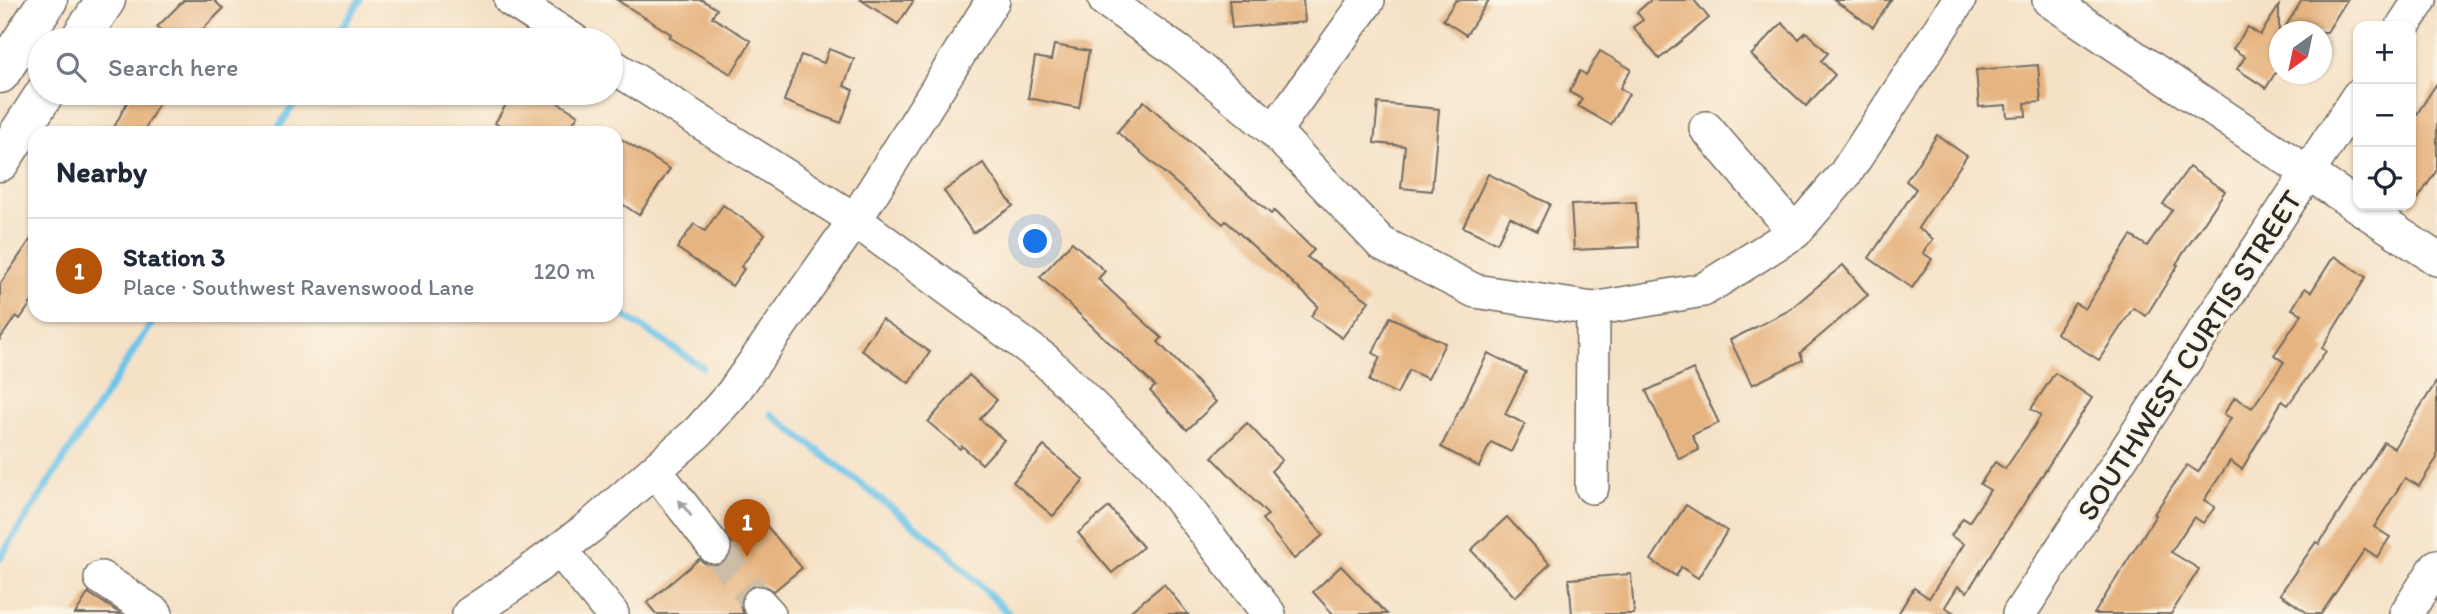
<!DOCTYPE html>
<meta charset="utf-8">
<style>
:root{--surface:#fff;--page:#f6f6f7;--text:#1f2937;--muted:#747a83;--line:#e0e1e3;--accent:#b45309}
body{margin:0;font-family:Itim,sans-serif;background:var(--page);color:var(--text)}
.controls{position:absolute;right:21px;top:21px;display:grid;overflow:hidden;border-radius:14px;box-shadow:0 2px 5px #0004}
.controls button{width:63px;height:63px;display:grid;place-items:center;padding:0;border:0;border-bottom:2px solid var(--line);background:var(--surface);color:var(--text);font:35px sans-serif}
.compass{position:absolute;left:2269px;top:21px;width:63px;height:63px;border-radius:50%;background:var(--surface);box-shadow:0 2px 5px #0004;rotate:213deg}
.you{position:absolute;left:1036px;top:242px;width:24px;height:24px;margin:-18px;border:5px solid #fff;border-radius:50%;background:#1a73e8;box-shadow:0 0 0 10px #1a73e833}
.badge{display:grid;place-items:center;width:46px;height:46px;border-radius:50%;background:var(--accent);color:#fff;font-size:23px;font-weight:700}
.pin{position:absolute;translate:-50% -58px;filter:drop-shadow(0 2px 4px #0008)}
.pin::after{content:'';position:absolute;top:37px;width:24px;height:21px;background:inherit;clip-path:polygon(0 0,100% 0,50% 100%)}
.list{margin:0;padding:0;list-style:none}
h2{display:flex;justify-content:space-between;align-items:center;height:91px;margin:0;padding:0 28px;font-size:30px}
h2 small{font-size:23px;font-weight:400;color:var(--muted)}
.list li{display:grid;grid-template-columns:46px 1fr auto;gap:21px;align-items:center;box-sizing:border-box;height:105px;padding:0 28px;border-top:2px solid var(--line)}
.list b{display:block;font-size:26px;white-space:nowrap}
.list p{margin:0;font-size:23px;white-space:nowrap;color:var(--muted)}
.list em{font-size:23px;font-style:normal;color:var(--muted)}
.icon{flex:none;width:38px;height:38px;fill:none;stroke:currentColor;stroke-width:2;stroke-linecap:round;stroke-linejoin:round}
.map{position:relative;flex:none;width:2437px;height:614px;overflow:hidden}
.search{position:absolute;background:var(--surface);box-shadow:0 2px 5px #0004;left:28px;top:28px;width:595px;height:77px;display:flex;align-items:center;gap:18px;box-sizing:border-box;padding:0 24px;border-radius:38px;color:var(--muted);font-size:26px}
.panel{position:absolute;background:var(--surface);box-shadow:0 2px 5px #0004;left:28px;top:126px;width:595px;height:196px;border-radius:21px}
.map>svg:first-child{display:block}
</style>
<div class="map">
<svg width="2437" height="614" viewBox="0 0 2437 614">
<rect width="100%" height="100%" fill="#fcf5e5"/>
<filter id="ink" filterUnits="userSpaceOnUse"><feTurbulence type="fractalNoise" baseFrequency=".0143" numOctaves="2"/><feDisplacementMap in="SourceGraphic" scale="14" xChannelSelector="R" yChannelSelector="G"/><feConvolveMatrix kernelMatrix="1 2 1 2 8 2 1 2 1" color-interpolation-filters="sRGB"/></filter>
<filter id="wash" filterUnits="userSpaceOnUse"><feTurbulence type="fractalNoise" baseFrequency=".00686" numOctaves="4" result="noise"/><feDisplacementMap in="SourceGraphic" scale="28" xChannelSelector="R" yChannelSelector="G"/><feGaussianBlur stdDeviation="1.57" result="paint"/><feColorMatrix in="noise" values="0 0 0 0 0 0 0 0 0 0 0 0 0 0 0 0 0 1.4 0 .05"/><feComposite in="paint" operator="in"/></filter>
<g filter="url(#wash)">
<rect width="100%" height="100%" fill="#f5e1c6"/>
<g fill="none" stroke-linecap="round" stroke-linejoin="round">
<!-- stream -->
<g stroke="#6cc4e9" stroke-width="7">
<path d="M334 40 360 0"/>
<path d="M339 129 345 133"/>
<path d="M275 133 301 93"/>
<path d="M616 310 702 367"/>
<path d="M771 414 942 547 1009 614"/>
<path d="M0 558 157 315"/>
</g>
</g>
<g id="blocks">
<!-- building -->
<g fill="#e6b480">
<path d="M184 0H214L223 9 192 40H171L157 27Z"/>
<path d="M617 0H702L717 9 712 17 751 41 731 74 669 37 671 34Z"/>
<path d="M861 0H914L898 24Z"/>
<path d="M1229 0H1303L1305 22 1232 28Z"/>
<path d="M1456 0H1489L1466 35 1443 20Z"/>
<path d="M1651 0H1694L1709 18 1659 59 1633 27 1643 20 1637 12Z"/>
<path d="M1834 0H1891L1873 27Z"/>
<path d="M2302 0H2347L2327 32H2282Z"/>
<path d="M2279 6V67L2266 88 2237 69 2245 57 2233 49 2248 27 2260 35Z"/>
<path d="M1782 23 1799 39 1806 32 1828 53 1821 61 1835 75 1806 106 1751 55Z"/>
<path d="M1054 45 1089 51 1079 108 1028 98 1035 57 1051 60Z"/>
<path d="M829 49 854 59 844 86 853 90 841 123 784 101 801 55 824 63Z"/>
<path d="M1600 51 1631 69 1620 88 1629 94 1611 125 1578 106 1582 99 1569 92 1580 71 1586 75Z"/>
<path d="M2038 65 2041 102 2025 103 2026 116 2007 117 2006 105 1979 107 1976 70Z"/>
<path d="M2437 83V170L2411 209V109L2417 114Z"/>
<path d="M132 93H164L143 133H111Z"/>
<path d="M513 93H542L578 115 567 133H511L495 123Z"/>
<path d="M1144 101 1271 214 1274 211 1314 250 1307 257 1369 301 1342 338 1311 316 1318 306 1226 221 1223 224 1117 132Z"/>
<path d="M1378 103 1439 109 1432 191 1401 188 1405 146 1374 143Z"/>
<path d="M1937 135 1967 156 1918 228 1933 239 1923 253 1932 259 1912 288 1869 258 1916 189 1906 181Z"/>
<path d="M616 136 670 169 639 215 616 200Z"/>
<path d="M983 163 1013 206 973 233 944 191Z"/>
<path d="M2189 167 2225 191 2176 264 2178 265 2146 316 2133 308 2099 360 2056 333 2075 303 2085 309 2131 236 2147 246 2172 210 2163 204Z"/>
<path d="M1488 174 1550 204 1537 231 1510 217 1497 243 1463 227Z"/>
<path d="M1636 202 1639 247 1574 250 1571 205Z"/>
<path d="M723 205 765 234 741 267 744 269 732 286 677 248 694 224 705 231Z"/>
<path d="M35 233V297L20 319 16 316 0 339V284Z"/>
<path d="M1072 242 1105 271 1098 279 1162 338 1158 342 1216 402 1187 430 1150 391 1155 386 1040 277Z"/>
<path d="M2334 256 2366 277 2322 348 2326 351 2288 405 2282 401 2242 469 2230 461 2204 500 2215 507 2203 523 2194 517 2171 552 2199 569 2171 614H2094L2156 515 2154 514 2187 465 2198 472 2231 418 2224 414 2235 397 2252 408 2284 362 2274 355 2302 314 2292 309 2305 288 2311 292Z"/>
<path d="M1843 265 1868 295 1800 353 1803 360 1752 385 1730 340 1788 311Z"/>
<path d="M1390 317 1445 343 1428 379 1409 370 1397 394 1369 381 1380 357 1373 353Z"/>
<path d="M882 319 930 352 909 383 861 350Z"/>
<path d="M1488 353 1526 372 1505 414 1525 424 1511 452 1491 442 1479 467 1441 447Z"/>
<path d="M1693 369 1719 423 1692 435 1699 450 1679 459 1646 391Z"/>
<path d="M2055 373 2092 398 1967 592 1958 586 1945 607 1956 614H1898L1914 588 1929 598 1964 544 1951 536 1963 518 1969 522 1990 490 1980 484 1995 462 2005 469 2035 425 2041 415 2031 409Z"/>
<path d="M969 375 997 400 980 419 1004 440 982 464 962 446 960 449 928 422Z"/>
<path d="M2437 381V458L2419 486 2405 478 2374 527 2390 537 2377 557 2365 549 2321 614H2309L2280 594 2316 542 2319 544 2384 442 2394 448Z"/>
<path d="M1247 423 1282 460 1271 471 1323 535 1294 559 1262 519 1268 515 1212 457Z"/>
<path d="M1044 446 1084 480 1053 516 1013 482Z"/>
<path d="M1686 505 1727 531 1698 578 1681 567 1676 576 1651 560Z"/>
<path d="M1109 507 1143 547 1112 573 1078 533Z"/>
<path d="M756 513 802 568 774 591 764 585 756 584 747 588 741 598 740 606 744 614H656L647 603 699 559 706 564 716 566 726 562 732 554 733 545 729 535Z"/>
<path d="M1507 517 1550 564 1515 597 1471 550Z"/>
<path d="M1341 566 1387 614H1333L1313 592Z"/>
<path d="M1631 574 1634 614H1572L1569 579Z"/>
<path d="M1164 584 1188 614H1127Z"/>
<path d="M89 592 90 594 121 614H75Z"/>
</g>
</g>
</g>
<g filter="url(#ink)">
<use href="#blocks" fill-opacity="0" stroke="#726b61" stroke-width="2"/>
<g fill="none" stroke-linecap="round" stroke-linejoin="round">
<!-- minor-tunnel -->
<path stroke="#cdbda7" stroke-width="33" stroke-dasharray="33 17" stroke-linecap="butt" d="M714 547 759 603"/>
<defs>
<g id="minor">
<path d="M511 0 573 40"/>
<path d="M1105 0 1179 52 1274 131 1381 243 1475 291 1593 309 1703 290 1795 232 1845 174 1959 0"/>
<path d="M2049 0 2437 259"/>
<path d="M2403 26 2420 0"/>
<path d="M611 65 855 220 1045 360 1157 470 1269 614"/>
<path d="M1706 128 1795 232"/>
<path d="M1274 131 1368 0"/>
<path d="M655 470 714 547"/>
<path d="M1592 487 1593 309"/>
<path d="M560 550 612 614"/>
<path d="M101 578 156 614"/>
<path d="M759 603 769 614"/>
<path d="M469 614 511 586 591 526 698 432 732 394 855 220 993 0"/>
<path d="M2019 614 2358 96"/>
<path d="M2406 614 2437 566"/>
</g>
<g id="major">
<path d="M79 40 106 0"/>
<path d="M0 74 48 0"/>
<path d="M0 162 45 93"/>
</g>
</defs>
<!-- minor casing -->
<use href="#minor" stroke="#726b61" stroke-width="36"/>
<!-- major casing -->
<use href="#major" stroke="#726b61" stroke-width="41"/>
<!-- minor -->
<use href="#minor" stroke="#fff" stroke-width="33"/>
<!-- major -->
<use href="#major" stroke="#fff" stroke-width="38"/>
</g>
<!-- one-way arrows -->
<defs><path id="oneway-solid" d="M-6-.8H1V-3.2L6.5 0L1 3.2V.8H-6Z" transform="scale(1.75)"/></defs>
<use fill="#a0a0a0" href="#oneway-solid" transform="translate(685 508) rotate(-128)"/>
</g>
<g text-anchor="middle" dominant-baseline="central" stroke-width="6" stroke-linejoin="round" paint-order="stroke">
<!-- street labels -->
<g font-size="30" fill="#2b2b2b" stroke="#fcf5e5">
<text transform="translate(2189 355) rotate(-57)">SOUTHWEST CURTIS STREET</text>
</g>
</g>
</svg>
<div class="controls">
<button>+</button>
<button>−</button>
<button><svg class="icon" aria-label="locate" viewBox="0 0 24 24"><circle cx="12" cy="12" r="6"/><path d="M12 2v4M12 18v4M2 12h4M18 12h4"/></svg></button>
</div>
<svg class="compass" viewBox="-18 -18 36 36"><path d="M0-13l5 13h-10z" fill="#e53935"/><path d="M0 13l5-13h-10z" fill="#747a83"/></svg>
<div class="you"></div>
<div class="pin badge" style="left:747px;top:557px">1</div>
<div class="search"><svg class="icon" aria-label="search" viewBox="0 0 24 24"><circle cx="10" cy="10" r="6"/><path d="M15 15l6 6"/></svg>Search here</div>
<section class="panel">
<h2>Nearby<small></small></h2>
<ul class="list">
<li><span class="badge">1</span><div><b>Station 3</b><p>Place · Southwest Ravenswood Lane</p></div><em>120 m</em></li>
</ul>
</section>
</div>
